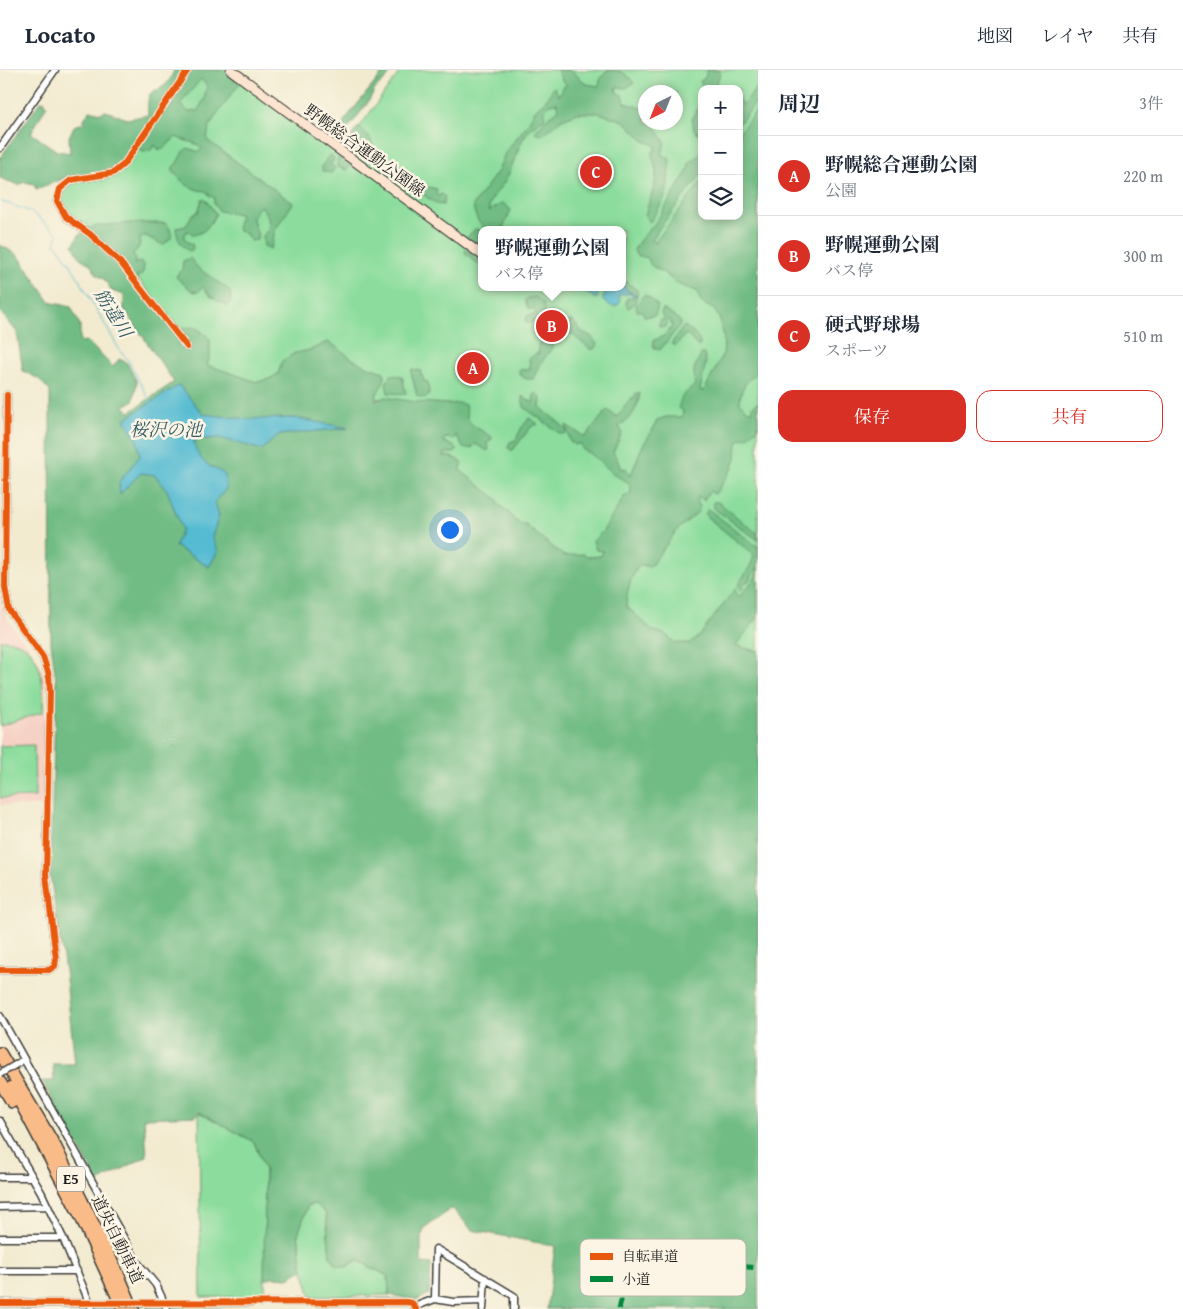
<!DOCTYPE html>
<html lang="ja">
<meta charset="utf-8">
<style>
:root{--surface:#fff;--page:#f6f6f7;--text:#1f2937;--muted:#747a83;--line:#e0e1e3;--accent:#d93025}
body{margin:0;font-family:"Gentium Book Plus","Noto Serif JP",serif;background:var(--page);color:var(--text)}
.controls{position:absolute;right:15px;top:15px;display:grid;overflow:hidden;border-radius:10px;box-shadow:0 2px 8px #0003}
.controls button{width:45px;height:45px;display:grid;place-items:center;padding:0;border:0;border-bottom:1px solid var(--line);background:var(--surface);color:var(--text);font:25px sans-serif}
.compass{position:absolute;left:638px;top:15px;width:45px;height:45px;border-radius:50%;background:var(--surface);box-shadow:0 2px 8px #0003;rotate:223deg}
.you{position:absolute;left:449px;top:459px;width:18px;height:18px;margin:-12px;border:4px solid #fff;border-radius:50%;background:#1a73e8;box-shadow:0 0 0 8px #1a73e833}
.badge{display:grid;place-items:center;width:32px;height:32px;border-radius:50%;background:var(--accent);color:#fff;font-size:16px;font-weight:700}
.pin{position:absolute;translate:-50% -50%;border:2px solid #fff;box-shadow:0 1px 5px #0006}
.popup{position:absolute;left:478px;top:156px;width:148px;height:65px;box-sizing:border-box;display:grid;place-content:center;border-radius:10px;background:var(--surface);filter:drop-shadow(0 1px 4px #0005);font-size:16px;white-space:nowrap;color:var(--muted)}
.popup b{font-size:19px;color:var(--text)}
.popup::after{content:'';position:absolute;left:50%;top:100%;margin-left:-10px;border:10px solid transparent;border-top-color:var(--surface)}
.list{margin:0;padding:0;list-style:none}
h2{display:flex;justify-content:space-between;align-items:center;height:65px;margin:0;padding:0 20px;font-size:21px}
h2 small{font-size:16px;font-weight:400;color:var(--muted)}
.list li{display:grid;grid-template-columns:32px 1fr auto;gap:15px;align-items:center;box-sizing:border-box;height:80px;padding:0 20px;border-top:1px solid var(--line)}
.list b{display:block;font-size:19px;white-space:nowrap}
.list p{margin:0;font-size:16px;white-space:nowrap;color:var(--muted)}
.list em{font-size:16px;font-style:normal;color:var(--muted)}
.actions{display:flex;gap:10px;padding:15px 20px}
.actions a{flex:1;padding:11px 0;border:1px solid var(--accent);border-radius:15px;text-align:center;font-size:18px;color:var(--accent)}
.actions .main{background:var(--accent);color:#fff}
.icon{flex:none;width:28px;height:28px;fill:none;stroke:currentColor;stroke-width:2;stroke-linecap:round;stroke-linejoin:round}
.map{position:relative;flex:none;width:758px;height:1239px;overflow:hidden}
header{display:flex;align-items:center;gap:30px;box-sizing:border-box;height:70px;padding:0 25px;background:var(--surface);border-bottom:1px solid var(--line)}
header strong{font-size:24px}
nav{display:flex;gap:28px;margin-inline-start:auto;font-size:18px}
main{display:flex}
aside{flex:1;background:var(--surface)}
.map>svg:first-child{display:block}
.built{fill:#f6d1c5}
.green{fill:#8cdd9d;stroke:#547c5c;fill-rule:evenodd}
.forest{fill:#71bc84;stroke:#466c50;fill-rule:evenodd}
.water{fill:#54bbd2;stroke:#386c77}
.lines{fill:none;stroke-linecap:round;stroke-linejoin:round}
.stream{stroke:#54bbd2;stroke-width:1}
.street-casing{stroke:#3c3b37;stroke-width:9}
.secondary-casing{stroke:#3c3b37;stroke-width:11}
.highway-casing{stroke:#3c3b37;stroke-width:14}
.street{stroke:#fff;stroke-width:6}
.secondary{stroke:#fde4d0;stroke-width:9}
.highway{stroke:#f9bc89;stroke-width:11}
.street-bridge-casing{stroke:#3c3b37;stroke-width:9;stroke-linecap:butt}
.street-bridge{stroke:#fff;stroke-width:6}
.quiet{stroke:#00873e;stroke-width:5;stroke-dasharray:10 5;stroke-linecap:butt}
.cycleway-casing{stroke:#fcf5e5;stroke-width:9}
.cycleway{stroke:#e8590c;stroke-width:6}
.labels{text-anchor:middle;stroke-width:5;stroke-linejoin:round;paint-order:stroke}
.shield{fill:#fcf5e5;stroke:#5f5d58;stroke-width:1}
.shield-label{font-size:15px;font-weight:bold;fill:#1c1c1c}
.street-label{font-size:16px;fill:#1c1c1c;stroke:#fcf5e5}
.water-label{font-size:18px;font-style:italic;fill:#325c65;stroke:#fcf5e5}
.key{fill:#fcf5e5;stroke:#b9b4a9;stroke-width:1}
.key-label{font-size:14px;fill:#1c1c1c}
</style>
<header>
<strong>Locato</strong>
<nav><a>地図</a><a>レイヤ</a><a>共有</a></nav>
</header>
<main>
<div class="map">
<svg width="758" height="1239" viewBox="0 0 758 1239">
<rect width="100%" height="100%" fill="#fcf5e5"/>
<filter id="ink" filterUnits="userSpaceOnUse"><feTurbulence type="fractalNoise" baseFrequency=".02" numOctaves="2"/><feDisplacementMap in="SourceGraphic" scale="10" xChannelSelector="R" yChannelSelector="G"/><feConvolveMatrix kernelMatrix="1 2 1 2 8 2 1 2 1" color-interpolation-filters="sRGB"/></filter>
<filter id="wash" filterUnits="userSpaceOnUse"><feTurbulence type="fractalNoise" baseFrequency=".0096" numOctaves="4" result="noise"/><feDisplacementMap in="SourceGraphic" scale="20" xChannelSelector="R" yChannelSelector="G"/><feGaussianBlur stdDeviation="1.12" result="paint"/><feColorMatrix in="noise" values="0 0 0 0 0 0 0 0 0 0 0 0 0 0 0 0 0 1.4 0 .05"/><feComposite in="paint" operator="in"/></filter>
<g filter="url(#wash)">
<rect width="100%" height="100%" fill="#f2ebd0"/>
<!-- built -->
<path class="built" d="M0 522 1 534 9 552 26 573 39 592 46 611 43 736 0 735Z"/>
<!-- green -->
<path class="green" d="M191 0H226L339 85 401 0H758V586L689 595 374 366 406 331 300 322 194 302 200 283 125 193 92 162 70 145 61 129C73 102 86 114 108 107 113 105 117 102 122 99ZM702 19H739V146H702ZM646 22H676V52H646ZM482 160H622V217H482Z
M0 570C42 569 44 610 43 642L0 656Z
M34 675 35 727 0 728V676Z
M199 1042 254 1072 265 1100V1227H201Z
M316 1134 326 1144 330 1186 337 1195 347 1197 357 1190 388 1206 389 1225 311 1227 303 1200 298 1164 308 1135Z"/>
<!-- forest -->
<path class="forest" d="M174 0H226L240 13 216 45 209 58 207 70 293 133 275 160 271 179 264 176 263 166 269 158 268 147 262 136 257 139 253 149 258 166 256 170 251 171 246 164 237 159 240 144 219 141 214 134V127L210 126 206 121C192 121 181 112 173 101V97C180 92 180 82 188 78L199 82 202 78C195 71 185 72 176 67L162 80 158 79 155 75 150 81 144 82 133 77 121 93 109 101 65 108 36 119 34 114 24 112 19 115 0 108V88L40 32 44 31 47 35 31 63 57 81 70 83 69 67 74 56 84 53V49L90 40 101 43 106 41 127 49 148 45C146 12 155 28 169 11 171 8 173 3 174 0ZM201 9 207 16 204 30 197 41 189 42 180 34Z
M385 0H391L387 8 375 19 367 34 346 61 344 58V51Z
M557 0H571L586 14 599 16 600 10 607 0C621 0 626 3 634 13L626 18 617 17 616 22 623 26 625 33 642 38 645 42 646 52 653 53 665 72 662 85 668 87 670 90C669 99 668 106 668 114 668 125 656 143 650 152 647 150 644 146 646 142 650 128 657 114 656 99 655 93 652 88 652 83L656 78 655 75 644 71 624 51 598 43H578L562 49 542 65 535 62 549 46 558 41 557 33 549 34 545 40 544 49C540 52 534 55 531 58 517 73 515 94 505 111 499 120 488 130 489 141L503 133 511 140C509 147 504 152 503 160 482 160 477 156 473 135L498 101 505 83 527 55 536 39 545 31 554 17 559 26 564 16 567 15 562 10Z
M707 0H719L720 3 716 16H722L724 19H704L700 11 705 8Z
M758 16V30L739 54V29L742 36Z
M702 37V62L698 64 694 60 692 48 698 39Z
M758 38V303C746 309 740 320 740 333L748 341H753L752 337 758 332V358L747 368 741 369 737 372 736 388 732 399 716 423 713 424 711 421 705 427 704 431 700 427 697 428 696 431 700 436 697 443 677 460 650 497 641 495C630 503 627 523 626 536L653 561C663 562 668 566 675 573H690L700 565 735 519 738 528 755 508 758 499V547L736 575 744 578 758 581V1239H547L555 1176 472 1160 452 1138 424 1159 421 1168V1193L431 1194 429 1224 417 1230 389 1225 388 1206 357 1190 347 1197 337 1195 330 1186 326 1144 316 1134 308 1135 298 1164 303 1200 288 1208 272 1207 264 1210 265 1100 254 1072 199 1042 196 1046 144 1048 147 1086 98 1112 42 1011H54L53 994H75L65 900 50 804 56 610 51 573 50 321 39 309 23 301 17 262 0 242V175L18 185 50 232 71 237 80 255V272L87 271 113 297 119 289 127 293 137 312 133 331 123 336 130 342 174 312 124 239V225L112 221 104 209 97 205 90 194 80 188 73 175 79 165 94 156 130 153H166L170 159 172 167 163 175 146 166 141 167 139 177 133 184 136 190 134 194 141 192 144 196 143 202 141 206 137 205 138 218 175 261C194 255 195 255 210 269V287L207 295 257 312 269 309 278 304 282 291 295 283 310 280 327 272C340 278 340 280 351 288 360 294 374 299 384 302 387 316 376 317 376 331L385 327 416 332 449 334 460 333 465 335 468 350 474 356 492 367V369L487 373 489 379 488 381 475 374 472 378H463L456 365 454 369 445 368 443 371 455 377 457 381 454 383H445L444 386C450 386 459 389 462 394L460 400 497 429 498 434 508 442 515 451 524 454 564 486 583 484 589 487 601 486 603 481 596 480 593 471 603 461 624 427 631 423 629 413 615 405 591 384 583 380 580 373 575 375 570 372 566 355 585 367 607 340 617 347 631 328H635V325L640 323C638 337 632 350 619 355L622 363 613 382 617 389 621 399 626 398 630 406C635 396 638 385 643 375 648 367 654 360 657 350L666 347H682L683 341 679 338C680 324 686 324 695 315 695 310 693 305 694 301 694 294 700 291 701 284H704L706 292 700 320 704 321 723 284C725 272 723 251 715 241 712 237 706 236 701 232L697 221 679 215 664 203 655 198 650 194 648 188 636 185 634 180C640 167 650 161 658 149 668 133 678 116 688 100L689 93C697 86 699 89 702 79V103L658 160 652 171 657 173 656 171 702 111V146H739V63Z
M358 57C367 61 375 75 375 85L372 88 367 86 362 80 357 86 349 87 352 92 347 100 337 97 338 88 342 83 345 73 350 72 352 65Z
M330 84 334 88 333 92 330 94 335 98 331 103 322 101V96Z
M428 117 437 119 436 124 438 126 442 124 445 127 443 135 436 134 420 122V119L422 118 425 119Z
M202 129H205L216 144C210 154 206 163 193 165L189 161 186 162 184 166 186 171 192 174 193 177 191 182C181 177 177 168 176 158L186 156 192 145 198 142Z
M475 159 479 160 480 169 482 170V196L471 189 469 184 467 186 465 181 467 178 466 168Z
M190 188 198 198 229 220 231 226V232L227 236 210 226 203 217 198 222 192 221 176 207 179 202 182 200 183 191Z
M622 209 637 220C638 227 635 235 628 238L626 234 627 228H633V223C625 220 622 218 622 209Z
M644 225 649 227 658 236 655 245 645 247 642 241H637L636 234Z
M536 227 543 233 545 243 542 247 530 253 525 252 527 246 535 244 536 242 533 239H528L525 230 527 228Z
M663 239 679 250 681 253 677 259 660 280 654 278 653 274 654 270 664 266 672 257 670 249 668 250 666 257H659V254L661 250 665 249 661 244Z
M572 250 582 262 591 266 597 274 595 278 591 280 568 261 564 260 556 268 553 276 538 298 533 309H526L519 304V300L530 299 529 289 537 283 539 284 538 276 540 271H546L554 261 558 258 559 255 567 254Z
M684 256C691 260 701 268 700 276H697L687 264 685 265 676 276 671 274Z
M412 299 421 301 420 304 422 305 424 311 428 312 429 324C426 329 422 328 417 326L411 302Z
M391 305 402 306 406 324 388 323 386 313Z
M536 323 541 328 540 337 564 357 566 359V363L562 364 559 363 524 337 522 326 533 333 534 324Z
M529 348 538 354 531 357 513 380H511L508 378 510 372C519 370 517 365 521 359 523 355 527 352 529 348Z
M713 432H718L758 464V470L716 440 713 436Z
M708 439 758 477V498L751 505 749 511 744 513 742 519 740 521 737 518C742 506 752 497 754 485L707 447 705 445Z"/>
<!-- water -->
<path class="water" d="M622 214 628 222 637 225 632 226 630 224H622L619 226 620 233 614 237 604 232 603 227 607 221 597 222 598 226 596 229 589 224 587 217H622Z
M179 315 203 344 248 349 295 348 348 358 278 365 262 380 220 368 194 370C195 381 201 391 210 396 224 405 226 399 226 419L215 431 219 446 212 467 218 481 209 497 175 476 182 459 167 420 155 405 141 403 120 424 119 412 140 386 137 370 125 349Z"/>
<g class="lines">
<!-- stream -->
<path class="stream" d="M0 131 32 142 58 164 55 173 71 195 119 279 128 290 151 333"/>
</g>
</g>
<g filter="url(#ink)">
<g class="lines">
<!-- street casing -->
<g class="street-casing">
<path id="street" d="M0 78 55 0
M187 277 120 192 90 164 66 147 57 131 60 119 71 110 113 103 124 94 188 0
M0 900H49L55 896 56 889 46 805 50 622 49 605 43 587 9 540 5 517 7 325
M0 946 137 1192 156 1215 167 1239
M0 1051 41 1122 63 1168 92 1239
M0 1107H32
M0 1137 48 1136
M0 1168H63
M0 1201H77
M435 1229 436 1179 514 1226V1239
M0 1233H105
M147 1233 406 1232 412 1233 416 1239
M414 1237 435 1229 453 1232 483 1231
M483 1239 485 1208"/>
</g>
<!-- secondary casing -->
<g class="secondary-casing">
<path id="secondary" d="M231 0 482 185"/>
</g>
<!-- highway casing -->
<g class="highway-casing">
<path id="highway" d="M0 983 55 1076 118 1204 133 1239
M0 1012 12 1032
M12 1017 81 1147 123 1239"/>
</g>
<!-- street -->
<use href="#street" class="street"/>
<!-- secondary -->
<use href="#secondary" class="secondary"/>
<!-- highway -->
<use href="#highway" class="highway"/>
<!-- street-bridge casing -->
<g class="street-bridge-casing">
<path id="street-bridge" d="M0 1004 20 992
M105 1233H147"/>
</g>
<!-- street-bridge -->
<use href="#street-bridge" class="street-bridge"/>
<!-- quiet -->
<path class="quiet" d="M619 1239C625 1208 643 1195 673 1189L758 1198"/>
<!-- cycleway casing -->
<g class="cycleway-casing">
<path id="cycleway" d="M187 277 120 192 90 164 66 147 57 131 60 119 71 110 113 103 124 94 188 0
M0 900H49L55 896 56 889 46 805 50 622 49 605 43 587 9 540 5 517 7 325
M0 1233 406 1232 412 1233 416 1239"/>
</g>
<!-- cycleway -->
<use href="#cycleway" class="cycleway"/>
</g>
</g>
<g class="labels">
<!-- shield labels -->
<rect class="shield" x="57" y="1096.5" width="28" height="25" rx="4"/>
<g class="shield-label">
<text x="71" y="1114">E5</text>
</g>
<!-- street labels -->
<g class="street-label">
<text transform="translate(365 80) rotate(36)" y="6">野幌総合運動公園線</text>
<text transform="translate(118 1169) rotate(64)" y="6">道央自動車道</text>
</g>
<!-- water labels -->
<g class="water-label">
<text transform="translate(113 243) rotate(58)" y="6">筋違川</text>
<text x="166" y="366">桜沢の池</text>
</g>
</g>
<!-- legend -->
<rect x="580" y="1169" width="166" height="57" rx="8" class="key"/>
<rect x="590" y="1183" width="23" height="7" fill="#e8590c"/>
<rect x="590" y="1206" width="23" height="6" fill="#00873e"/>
<g class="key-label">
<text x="622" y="1191">自転車道</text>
<text x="622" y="1214">小道</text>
</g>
</svg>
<div class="controls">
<button>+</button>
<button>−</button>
<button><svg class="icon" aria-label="layers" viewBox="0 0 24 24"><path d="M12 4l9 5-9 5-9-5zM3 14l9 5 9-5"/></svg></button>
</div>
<svg class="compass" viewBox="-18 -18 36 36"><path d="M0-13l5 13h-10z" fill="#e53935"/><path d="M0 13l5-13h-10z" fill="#747a83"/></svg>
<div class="you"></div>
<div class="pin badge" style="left:473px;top:298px">A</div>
<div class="pin badge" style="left:552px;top:256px">B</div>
<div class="popup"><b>野幌運動公園</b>バス停</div>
<div class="pin badge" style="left:596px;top:102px">C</div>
</div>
<aside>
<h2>周辺<small>3件</small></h2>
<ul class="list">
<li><span class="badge">A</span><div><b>野幌総合運動公園</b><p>公園</p></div><em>220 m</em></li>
<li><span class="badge">B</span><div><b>野幌運動公園</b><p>バス停</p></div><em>300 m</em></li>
<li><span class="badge">C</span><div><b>硬式野球場</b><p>スポーツ</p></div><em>510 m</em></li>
</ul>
<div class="actions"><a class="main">保存</a><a>共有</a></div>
</aside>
</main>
